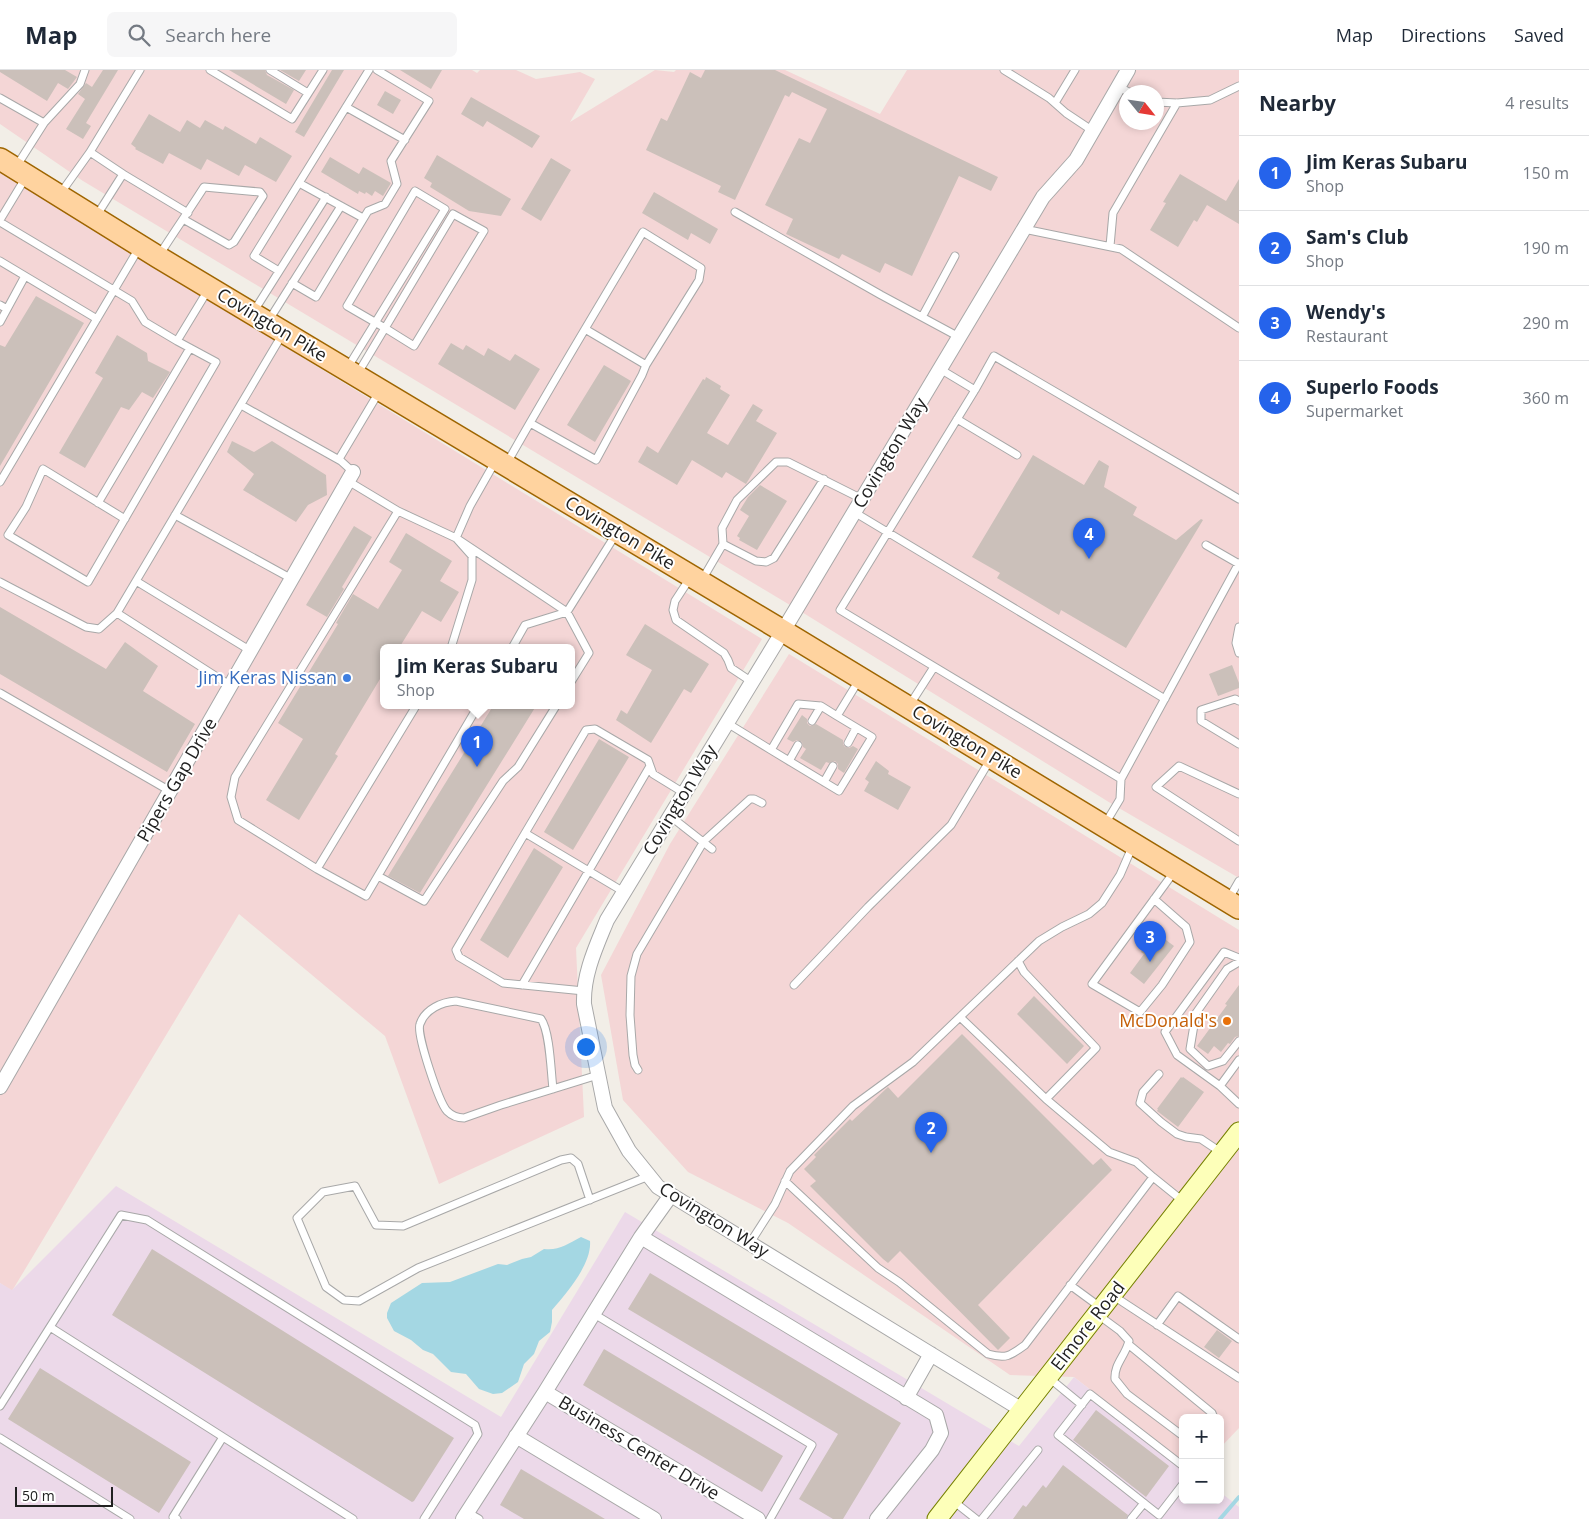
<!DOCTYPE html>
<meta charset="utf-8">
<style>
:root{--surface:#fff;--page:#f6f6f7;--text:#1f2937;--muted:#747a83;--line:#e0e1e3;--accent:#2563eb}
body{margin:0;font-family:"Open Sans",sans-serif;background:var(--page);color:var(--text)}
.controls{position:absolute;right:15px;bottom:15px;display:grid;overflow:hidden;border-radius:8px;box-shadow:0 2px 8px #0003}
.controls button{width:45px;height:45px;display:grid;place-items:center;padding:0;border:0;border-bottom:1px solid var(--line);background:var(--surface);color:var(--text);font:25px sans-serif}
.compass{position:absolute;left:1119px;top:15px;width:45px;height:45px;border-radius:50%;background:var(--surface);box-shadow:0 2px 8px #0003;rotate:120deg}
.scale{position:absolute;left:15px;bottom:12px;width:98px;box-sizing:border-box;padding-left:5px;border:2px solid #212121;border-top:0;font-size:14px;line-height:18px;white-space:nowrap;color:#212121;-webkit-text-stroke:4px #fff;paint-order:stroke}
.you{position:absolute;left:585px;top:976px;width:18px;height:18px;margin:-12px;border:4px solid #fff;border-radius:50%;background:#1a73e8;box-shadow:0 0 0 8px #1a73e833}
.badge{display:grid;place-items:center;width:32px;height:32px;border-radius:50%;background:var(--accent);color:#fff;font-size:16px;font-weight:700}
.pin{position:absolute;translate:-50% -41px;filter:drop-shadow(0 1px 2px #0008)}
.pin::after{content:'';position:absolute;top:26px;width:18px;height:15px;background:inherit;clip-path:polygon(0 0,100% 0,50% 100%)}
.popup{position:absolute;left:380px;top:574px;width:195px;height:65px;box-sizing:border-box;display:grid;place-content:center;border-radius:8px;background:var(--surface);filter:drop-shadow(0 1px 4px #0005);font-size:16px;white-space:nowrap;color:var(--muted)}
.popup b{font-size:19px;color:var(--text)}
.popup::after{content:'';position:absolute;left:50%;top:100%;margin-left:-10px;border:10px solid transparent;border-top-color:var(--surface)}
.list{margin:0;padding:0;list-style:none}
h2{display:flex;justify-content:space-between;align-items:center;height:65px;margin:0;padding:0 20px;font-size:21px}
h2 small{font-size:16px;font-weight:400;color:var(--muted)}
.list li{display:grid;grid-template-columns:32px 1fr auto;gap:15px;align-items:center;box-sizing:border-box;height:75px;padding:0 20px;border-top:1px solid var(--line)}
.list b{display:block;font-size:19px;white-space:nowrap}
.list p{margin:0;font-size:16px;white-space:nowrap;color:var(--muted)}
.list em{font-size:16px;font-style:normal;color:var(--muted)}
.icon{flex:none;width:28px;height:28px;fill:none;stroke:currentColor;stroke-width:2;stroke-linecap:round;stroke-linejoin:round}
.map{position:relative;flex:none;width:1239px;height:1449px;overflow:hidden}
header{display:flex;align-items:center;gap:30px;box-sizing:border-box;height:70px;padding:0 25px;background:var(--surface);border-bottom:1px solid var(--line)}
header strong{font-size:24px}
nav{display:flex;gap:28px;margin-inline-start:auto;font-size:18px}
.search{width:350px;height:45px;background:var(--page);display:flex;align-items:center;gap:12px;box-sizing:border-box;padding:0 18px;border-radius:8px;color:var(--muted);font-size:19px}
main{display:flex}
aside{flex:1;background:var(--surface)}
.map>svg:first-child{display:block}
.commercial{fill:#f4d6d6;fill-rule:evenodd}
.industrial{fill:#ecd9e9}
.water{fill:#a4d7e3}
.lines{fill:none;stroke-linecap:round;stroke-linejoin:round}
.stream{stroke:#a4d7e3;stroke-width:4}
.building{fill:#cbc0ba}
.lane-casing{stroke:#a8a8a8;stroke-width:9}
.street-casing{stroke:#a8a8a8;stroke-width:16}
.secondary-casing{stroke:#768000;stroke-width:21}
.primary-casing{stroke:#9e6500;stroke-width:24}
.lane{stroke:#fff;stroke-width:7}
.street{stroke:#fff;stroke-width:14}
.secondary{stroke:#fdffb9;stroke-width:19}
.primary{stroke:#ffd39f;stroke-width:21}
.shop-dot{fill:#3f7fe0;stroke:#fff;stroke-width:2}
.food-dot{fill:#e8710a;stroke:#fff;stroke-width:2}
.labels{text-anchor:middle;stroke-width:4;stroke-linejoin:round;paint-order:stroke}
.street-label{font-size:18px;fill:#212121;stroke:#fff}
.shop-label{font-size:18px;fill:#366cbe;stroke:#fff;text-anchor:end}
.food-label{font-size:18px;fill:#c56008;stroke:#fff;text-anchor:end}
</style>
<header>
<strong>Map</strong>
<div class="search"><svg class="icon" aria-label="search" viewBox="0 0 24 24"><circle cx="10" cy="10" r="6"/><path d="M15 15l6 6"/></svg>Search here</div>
<nav><a>Map</a><a>Directions</a><a>Saved</a></nav>
</header>
<main>
<div class="map">
<svg width="1239" height="1449" viewBox="0 0 1239 1449">
<rect width="100%" height="100%" fill="#f2eee7"/>
<!-- commercial -->
<path class="commercial" d="M0 0H472L477 3 480 0H516L536 9 580 2 595 9 570 52 655 0 674 2 676 0H785L880 44 907 0H1239V808L1112 734 805 544 83 111 0 54ZM1126 22H1156V52H1126Z
M0 95 269 267 762 569 576 878 584 1047 439 1114 385 966 239 844 12 1221 0 1213ZM383 578H571V636H383Z
M789 584 1239 860V1358L1220 1378V1348H1183V1392L1074 1307 1010 1305 788 1153 688 1102 623 1030 601 905 670 774Z"/>
<!-- industrial -->
<path class="industrial" d="M116 1116 501 1347 625 1142 1019 1376 1074 1307 1183 1392V1430H1220V1422L1239 1437V1449H0V1213L12 1220Z"/>
<!-- water -->
<path class="water" d="M581 1167 590 1171C592 1194 566 1224 552 1240V1252L550 1262 539 1271 534 1284 524 1294 518 1312 502 1323 493 1324 479 1319 466 1304 451 1302 433 1284 423 1280 411 1270 394 1261 387 1248V1243L391 1233 422 1213 450 1212 498 1194 507 1195 522 1189 531 1187 544 1179C558 1181 568 1174 581 1167Z"/>
<g class="lines">
<!-- stream -->
<path class="stream" d="M1220 1449 1239 1427"/>
</g>
<!-- building -->
<path class="building" d="M0 0H65L77 7 68 19 58 13 47 31 0 2Z
M103 0H118L86 53 91 56 83 69 66 59 85 29 78 24 86 13 92 17Z
M229 0H265L267 5 294 20 286 34Z
M280 0H306L299 11Z
M332 0H344L304 67 295 62Z
M400 0H442L431 19Z
M705 0H775L998 107 991 121 959 106 912 206 885 193 880 203 842 184 839 189 786 164 793 149 765 135 799 68 810 73 827 39 792 22 789 27 785 25 735 130 718 122 721 116 646 80 661 48 667 51 690 2 701 8Z
M385 21 401 30 393 44 377 35Z
M471 27 540 66 532 78 487 51 483 57 461 44Z
M149 44 180 62 187 50 200 58 205 50 223 60 225 56 256 74 260 67 292 86 276 112 245 95 239 106 207 89 201 100 169 83 163 94 135 79 136 78 131 74Z
M437 85 511 129 501 146 469 141 430 117 432 113 424 108Z
M330 87 359 104 363 97 391 113 383 126 375 121 372 126 366 122 365 124 359 121 358 124 321 102Z
M551 88 571 100 541 151 521 139Z
M1180 104 1226 131 1239 109V154L1207 135 1197 152 1194 150 1178 177 1150 160 1166 133 1163 132Z
M654 122 718 159 710 174 691 163 688 170 642 143Z
M36 226 84 253 0 396V275L5 277Z
M117 265 147 283 148 291 170 302 153 328 142 322 129 340 121 337 85 398 59 383 103 308 95 303Z
M451 273 463 280 466 275 484 286 488 278 510 291 515 284 540 299 515 340 438 294Z
M604 295 631 311 595 372 567 355Z
M706 307 721 316 720 319 730 325 707 363 728 375 753 334 763 340 756 351 777 363 746 414 726 402 722 408 692 390 677 415 638 392 647 376 658 383 703 309 705 310Z
M232 371 254 382 272 371 326 405 327 425 308 435 296 452 243 420 254 404 227 382Z
M1033 385 1084 415 1099 390 1109 396 1104 417 1137 437 1133 445 1176 470 1201 449 1203 450 1126 578 1061 540 1059 545 997 508 1000 503 972 487Z
M760 415 787 431 757 480 739 470 740 468 737 466 749 446 740 440 748 427Z
M354 456 372 467 342 517 344 519 327 547 306 535Z
M406 463 452 491 440 511 459 522 441 552 422 541 399 578H383V604L335 684 338 686 299 750 266 730 303 669 278 653 338 554 336 553 353 524 378 539 402 500 389 492Z
M0 537 106 599 125 572 158 596 143 621 195 654 167 702 0 604Z
M645 554 709 594 691 623 684 619 651 673 616 650 621 640 627 644 652 600 626 585Z
M1232 595 1239 613V618L1218 626 1209 604Z
M493 636H536L420 823 388 806Z
M802 645 807 649V653L810 656 816 654 843 670V674L845 677 849 678 853 676 858 679 844 703 838 699V694L835 691 829 693 826 692 821 700 800 688 806 679 803 677 802 672 797 670 793 672 787 669Z
M599 669 629 687 573 780 544 762Z
M876 691 889 701 888 704 911 717 898 740 864 721 869 712 865 709Z
M534 778 563 797 508 888 480 870Z
M1158 864 1174 876 1144 914 1130 903 1144 884 1141 882 1149 871 1151 872Z
M1239 915V966L1235 967 1230 974 1228 973 1221 982 1214 976 1208 984 1197 976 1227 935 1225 934Z
M1034 926 1084 976 1067 994 1017 944Z
M962 964 1093 1095 1101 1088 1112 1100 978 1235 1010 1268 998 1280 900 1181 888 1193 883 1189 810 1116 816 1111 804 1099 816 1087 814 1085 850 1049 852 1051 888 1017 898 1028Z
M1181 1007 1182 1008 1183 1007 1204 1022 1178 1057 1157 1041 1158 1039H1157Z
M152 1179 454 1368 414 1431 412 1432 112 1245Z
M650 1203 901 1353 843 1449H833L799 1429 838 1364 628 1239Z
M1217 1260 1232 1271 1219 1288 1204 1277Z
M604 1279 783 1386 762 1422 583 1315Z
M40 1298 191 1392 159 1443 8 1349Z
M1096 1340 1169 1396 1146 1427 1073 1370Z
M1063 1395 1128 1445 1126 1449H1013L1023 1435 1026 1437 1043 1415 1046 1418Z
M521 1399 605 1449H524L500 1435Z"/>
<g class="lines">
<!-- lane casing -->
<g class="lane-casing">
<path id="lane" d="M210 0 292 49 323 0
M270 0 308 23
M1004 0 1049 28 1066 43 1093 61
M1118 17 1129 22
M0 28 44 53
M1156 32 1177 33 1210 30 1239 16
M1055 33 1075 0
M346 37 405 70
M90 82 123 104 97 145
M16 97 44 53 80 14 85 0
M123 104 188 143
M60 124 90 82 140 0
M735 142 881 225 959 267
M453 144 484 161 414 276 385 258Z
M363 148 299 113 369 0
M0 150 26 107
M0 152 132 231 145 252 177 271
M1024 159 1121 179 1239 258
M1110 176 1113 143 1177 33
M160 184C174 162 190 139 204 117L260 122 263 126 234 172 229 175 183 149
M0 191 97 249
M279 201 254 186 299 113
M292 213 316 227 368 141 385 134 397 114 391 91 429 31 377 0
M0 235 7 239
M254 241 326 127
M922 247 955 186
M269 250 341 136
M0 252 25 206
M348 297 445 139 415 121 347 236 385 258 358 303
M940 299 975 320 840 540 1121 709 1239 493
M975 320 994 286 1239 429
M241 335 341 391 353 402
M957 349 1017 385
M530 353 596 390 642 305 646 295
M339 389 379 322
M507 393C551 315 597 239 643 162L701 198 699 210 646 295 585 259
M348 411 398 441
M0 412 139 178
M98 433 190 278
M854 442 1165 629
M175 445 292 509
M125 449 43 399 26 437 8 465 88 512 216 292 177 271 208 220
M723 474 756 491 766 492 774 488 824 409
M1206 475 1239 494
M690 508 675 531 673 540 676 550 724 583 728 590 731 598 752 612
M702 510 723 474 722 458 737 430 776 392H788L862 429
M136 511 251 581
M0 512 86 557 99 559 117 543 282 265
M117 543 231 616
M1239 557 1236 573 1239 583
M451 578 472 510V486L456 468 470 436 495 392
M512 578 525 555 567 542 616 464
M0 623 170 721
M1239 631 1235 629 1201 640V651L1239 674
M416 636 317 799 366 826 478 636
M909 636 934 597
M812 651 821 636
M727 653 771 680 798 634 821 636 837 646 859 610
M848 673 856 658
M771 680 839 721 872 667 837 646
M789 691 798 675
M824 712 833 696
M1239 724 1179 696 1156 717 1239 771
M670 746 712 779
M1105 754 1120 729 1121 709
M525 763 624 822
M317 799 238 750 231 727 235 707 398 441 456 468 567 542 589 583 571 612
M378 806 424 831 503 711 518 697 556 636
M1154 829 1186 857 1190 872 1162 915 1140 942 1092 914C1119 877 1147 839 1174 802
M1228 830 1239 811
M1239 892 1227 899 1196 943 1190 979 1208 996 1223 991 1239 971
M522 915 650 696
M794 915 868 837 951 755 990 690
M584 921 503 913 459 887 456 880 586 660 595 659 648 690 653 704 684 723
M960 947 1046 1029 1096 978 1024 902 1018 891
M1239 990 1220 1016 1239 1034
M638 1000 635 995 633 985 630 945 631 906 637 884 704 771 750 729H754L762 733
M1159 1004 1143 1022 1140 1033 1161 1052 1177 1064 1186 1067 1201 1069 1222 1083
M1220 1016 1177 985 1165 962 1224 882 1239 888
M553 1019C551 1003 550 961 541 949L456 931C442 932 425 939 420 954 416 964 439 1032 447 1041 452 1046 457 1048 464 1048L501 1035 598 1005
M1046 1029 1109 1082 1136 1092 1153 1107
M785 1111 878 1198 899 1212 988 1284C1006 1289 1010 1286 1025 1275L1153 1107 1184 1132
M590 1130 578 1094 571 1088 561 1090 403 1156 376 1155 355 1116 323 1122 297 1148 326 1217 344 1230 359 1231 418 1198 649 1106
M750 1173 775 1134 790 1101 853 1036 913 992 1039 871 1062 857 1089 844 1102 833 1120 805 1133 775
M1070 1215 1100 1237
M1112 1225 1239 1308
M594 1244 812 1375 770 1449
M1097 1244 1120 1261 1129 1271 1128 1274 1212 1343 1214 1348
M1157 1255 1178 1226 1239 1269
M1128 1274C1124 1287 1114 1295 1115 1309L1127 1324 1183 1366
M1048 1307 1082 1335
M0 1336 50 1257
M223 1367 353 1449
M0 1368 130 1449
M1183 1396 1090 1324 1058 1365 1159 1445 1183 1414
M952 1430 976 1449
M467 1442 479 1449
M177 1449 173 1447 223 1367 50 1257 121 1145 147 1150 475 1355 478 1364 424 1449
M982 1449 1038 1380
M1131 1449 1144 1433"/>
</g>
<!-- street casing -->
<g class="street-casing">
<path id="street" d="M0 1017 353 402
M641 1167 936 1345 941 1363 932 1380 877 1449
M545 1322 758 1449
M906 1328 931 1284
M1022 1340 658 1117 629 1081 605 1038 584 934C583 904 596 877 607 850L783 561 1043 127 1076 90 1128 0
M516 1366 654 1449
M463 1449 545 1322 641 1167 671 1125"/>
</g>
<!-- secondary casing -->
<g class="secondary-casing">
<path id="secondary" d="M937 1449 1239 1062"/>
</g>
<!-- primary casing -->
<g class="primary-casing">
<path id="primary" d="M0 89 158 187 783 561 1239 838"/>
</g>
<!-- lane -->
<use href="#lane" class="lane"/>
<!-- street -->
<use href="#street" class="street"/>
<!-- secondary -->
<use href="#secondary" class="secondary"/>
<!-- primary -->
<use href="#primary" class="primary"/>
</g>
<!-- markers -->
<circle class="shop-dot" cx="347" cy="608" r="5"/>
<circle class="food-dot" cx="1227" cy="951" r="5"/>
<g class="labels">
<!-- street labels -->
<g class="street-label">
<text transform="translate(272 255) rotate(31)" y="6">Covington Pike</text>
<text transform="translate(890 383) rotate(-59)" y="6">Covington Way</text>
<text transform="translate(620 463) rotate(31)" y="6">Covington Pike</text>
<text transform="translate(967 672) rotate(31)" y="6">Covington Pike</text>
<text transform="translate(177 710) rotate(-60)" y="6">Pipers Gap Drive</text>
<text transform="translate(680 730) rotate(-59)" y="6">Covington Way</text>
<text transform="translate(714 1150) rotate(32)" y="6">Covington Way</text>
<text transform="translate(1088 1256) rotate(-52)" y="6">Elmore Road</text>
<text transform="translate(639 1378) rotate(31)" y="6">Business Center Drive</text>
</g>
<!-- shop labels -->
<g class="shop-label">
<text x="337" y="614">Jim Keras Nissan</text>
</g>
<!-- food labels -->
<g class="food-label">
<text x="1217" y="957">McDonald's</text>
</g>
</g>
</svg>
<div class="controls">
<button>+</button>
<button>−</button>
</div>
<svg class="compass" viewBox="-18 -18 36 36"><path d="M0-13l5 13h-10z" fill="#e53935"/><path d="M0 13l5-13h-10z" fill="#747a83"/></svg>
<div class="scale">50 m</div>
<div class="you"></div>
<div class="pin badge" style="left:477px;top:697px">1</div>
<div class="popup"><b>Jim Keras Subaru</b>Shop</div>
<div class="pin badge" style="left:931px;top:1083px">2</div>
<div class="pin badge" style="left:1150px;top:892px">3</div>
<div class="pin badge" style="left:1089px;top:489px">4</div>
</div>
<aside>
<h2>Nearby<small>4 results</small></h2>
<ul class="list">
<li><span class="badge">1</span><div><b>Jim Keras Subaru</b><p>Shop</p></div><em>150 m</em></li>
<li><span class="badge">2</span><div><b>Sam's Club</b><p>Shop</p></div><em>190 m</em></li>
<li><span class="badge">3</span><div><b>Wendy's</b><p>Restaurant</p></div><em>290 m</em></li>
<li><span class="badge">4</span><div><b>Superlo Foods</b><p>Supermarket</p></div><em>360 m</em></li>
</ul>
</aside>
</main>
